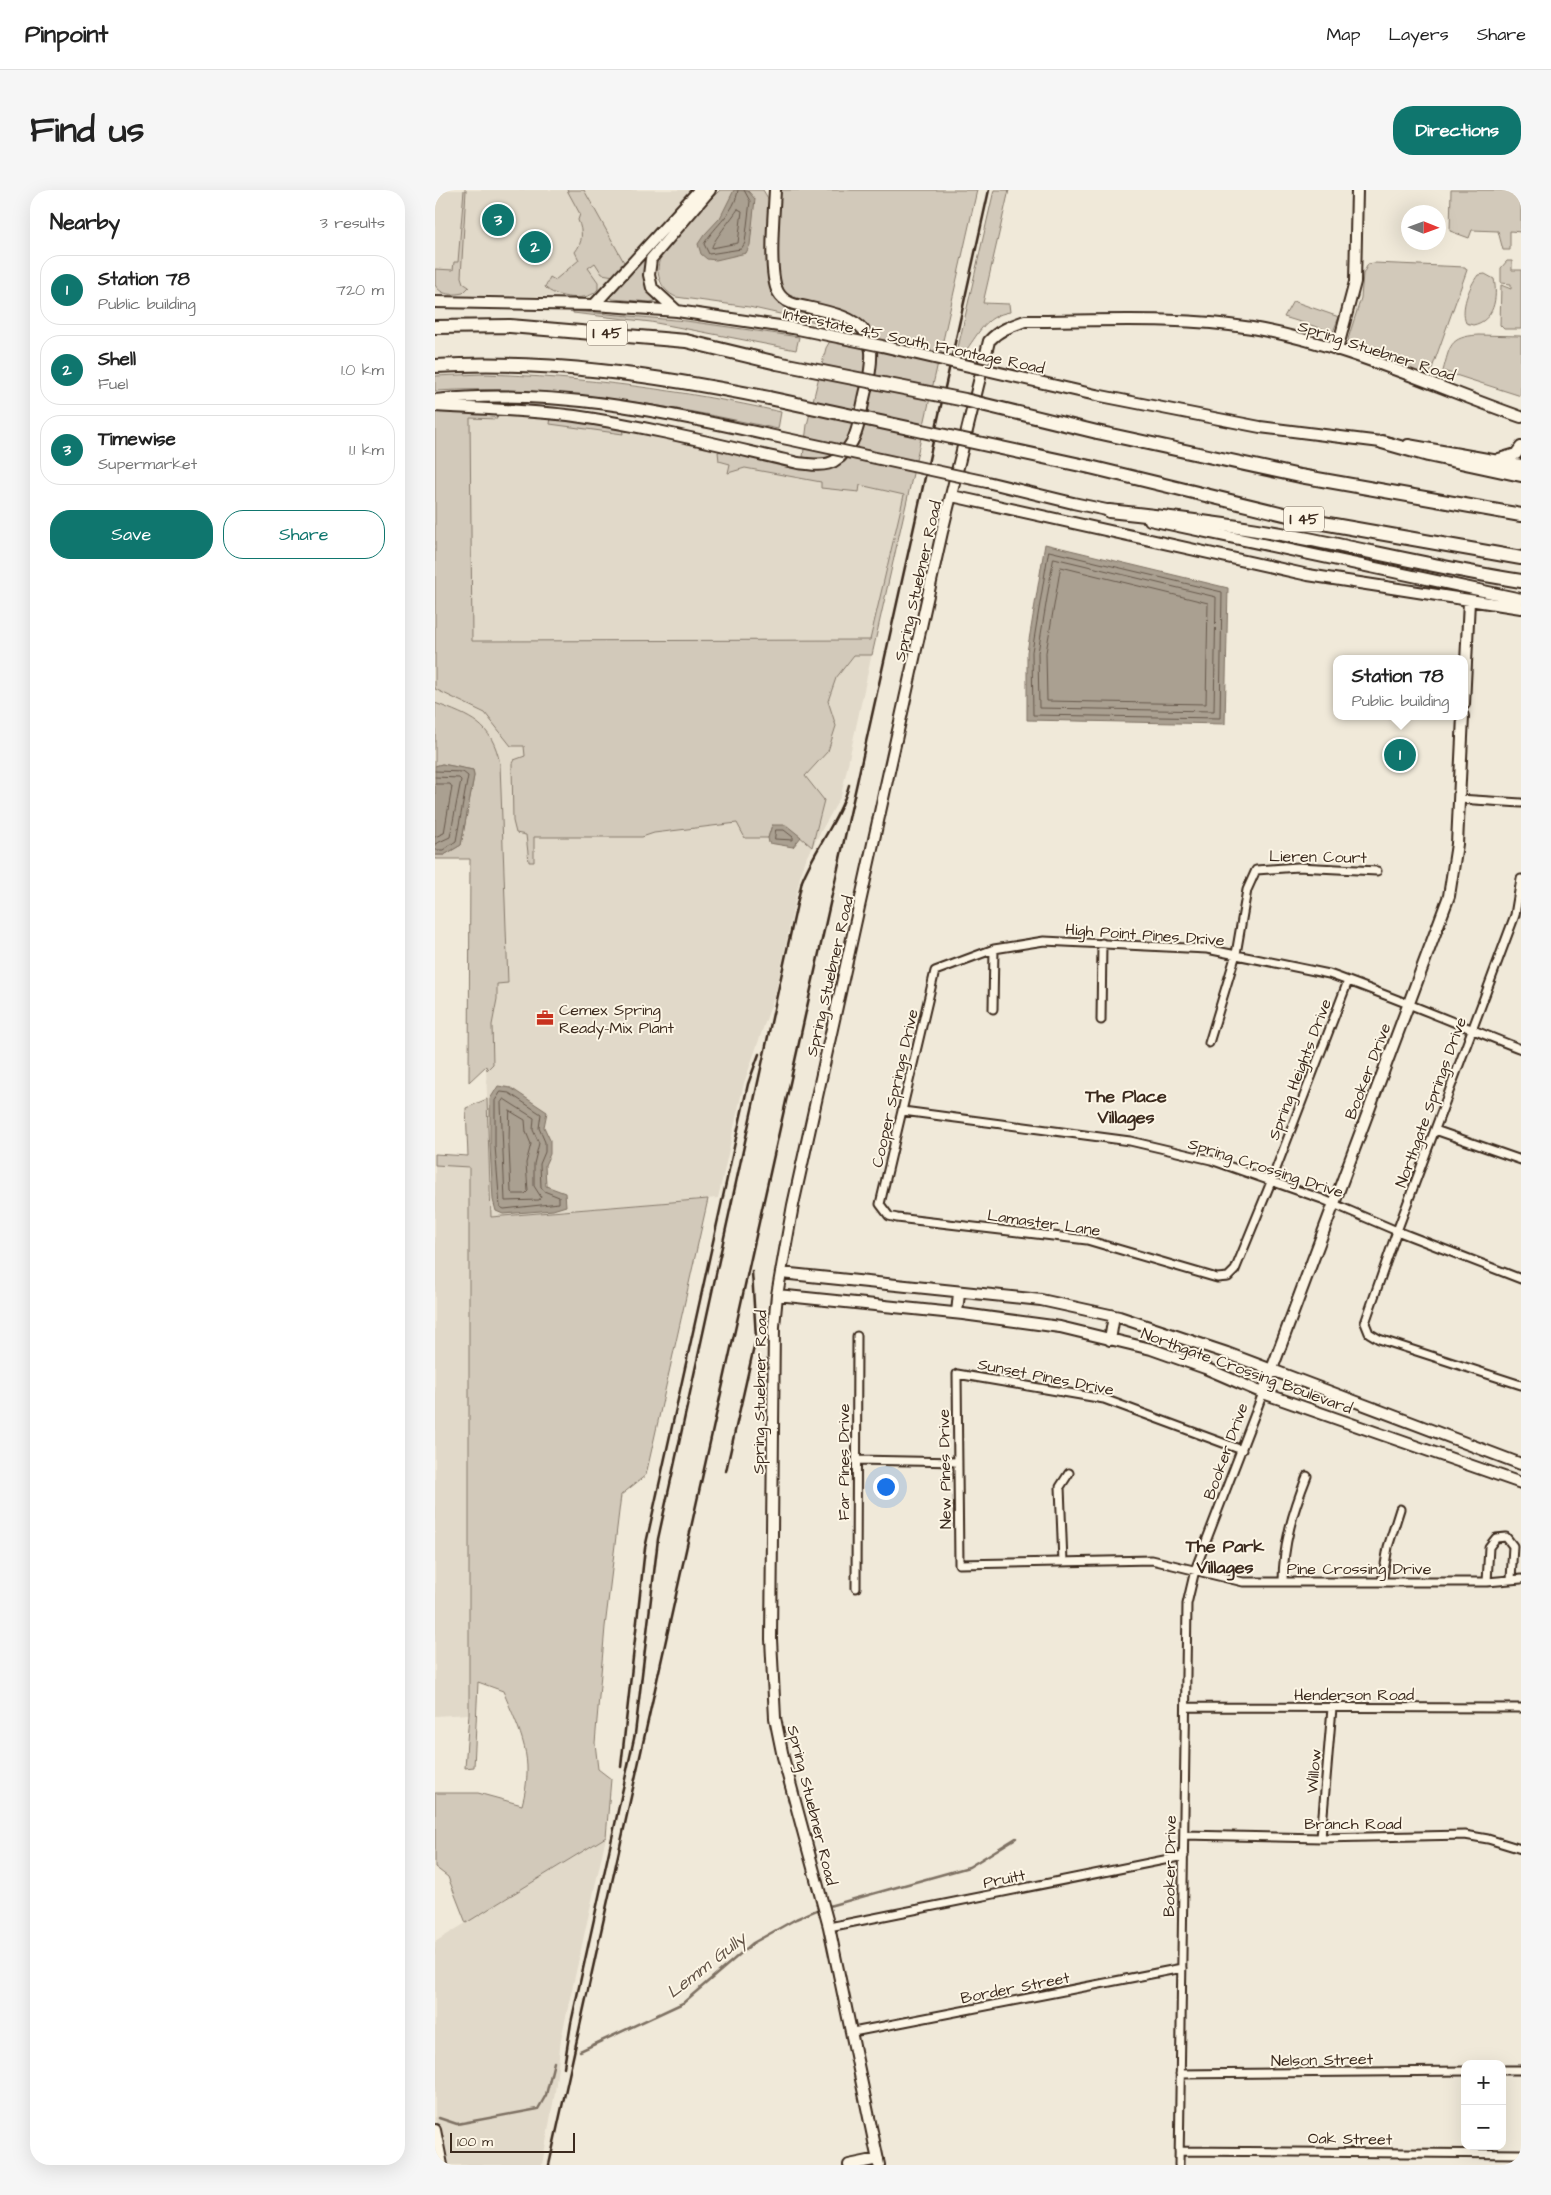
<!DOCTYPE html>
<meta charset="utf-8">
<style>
:root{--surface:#fff;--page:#f6f6f6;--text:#222;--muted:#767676;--line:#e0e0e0;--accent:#0f766e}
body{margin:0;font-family:"Architects Daughter",sans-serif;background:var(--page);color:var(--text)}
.controls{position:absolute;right:15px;bottom:15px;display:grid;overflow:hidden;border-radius:10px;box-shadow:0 5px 20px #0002}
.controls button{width:45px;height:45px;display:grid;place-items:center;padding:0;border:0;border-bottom:1px solid var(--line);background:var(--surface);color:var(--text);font:25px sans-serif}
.compass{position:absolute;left:966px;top:15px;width:45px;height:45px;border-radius:50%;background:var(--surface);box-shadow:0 5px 20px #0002;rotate:91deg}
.scale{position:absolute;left:15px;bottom:12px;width:125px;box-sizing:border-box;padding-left:5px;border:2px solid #3b2a1e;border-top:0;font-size:14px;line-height:18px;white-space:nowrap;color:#3b2a1e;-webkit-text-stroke:4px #fcf5e5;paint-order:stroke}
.you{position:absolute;left:450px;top:1296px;width:18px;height:18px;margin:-12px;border:4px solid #fff;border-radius:50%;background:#1a73e8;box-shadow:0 0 0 8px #1a73e833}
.badge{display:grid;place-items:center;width:32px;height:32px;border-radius:50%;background:var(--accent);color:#fff;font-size:16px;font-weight:700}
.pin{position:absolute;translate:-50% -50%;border:2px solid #fff;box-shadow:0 1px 5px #0006}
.popup{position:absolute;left:898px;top:465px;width:135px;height:65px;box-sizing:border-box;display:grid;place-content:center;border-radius:10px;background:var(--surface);filter:drop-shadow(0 1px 4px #0005);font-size:16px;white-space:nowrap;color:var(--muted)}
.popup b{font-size:19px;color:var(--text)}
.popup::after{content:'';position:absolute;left:50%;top:100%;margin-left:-10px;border:10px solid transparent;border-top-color:var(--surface)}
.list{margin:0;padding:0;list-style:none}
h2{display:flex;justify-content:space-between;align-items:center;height:65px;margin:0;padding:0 20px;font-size:21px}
h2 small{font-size:16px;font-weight:400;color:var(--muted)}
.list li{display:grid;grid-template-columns:32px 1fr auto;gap:15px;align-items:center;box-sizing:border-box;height:70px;margin:0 10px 10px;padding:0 10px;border:1px solid var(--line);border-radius:20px}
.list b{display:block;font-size:19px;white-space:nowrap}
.list p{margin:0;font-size:16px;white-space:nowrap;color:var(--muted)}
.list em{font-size:16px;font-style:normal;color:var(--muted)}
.actions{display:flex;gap:10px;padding:15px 20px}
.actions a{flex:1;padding:11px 0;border:1px solid var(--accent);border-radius:20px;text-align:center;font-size:18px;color:var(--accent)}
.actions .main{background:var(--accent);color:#fff}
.map{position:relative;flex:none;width:1086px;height:1975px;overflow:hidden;border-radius:20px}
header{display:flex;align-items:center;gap:30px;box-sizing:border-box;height:70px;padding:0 25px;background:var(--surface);border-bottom:1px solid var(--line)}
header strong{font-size:24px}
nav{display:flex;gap:28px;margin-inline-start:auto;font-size:18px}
.intro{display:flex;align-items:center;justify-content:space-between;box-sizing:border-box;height:120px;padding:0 30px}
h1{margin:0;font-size:35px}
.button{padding:12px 22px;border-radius:20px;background:var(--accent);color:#fff;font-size:18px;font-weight:700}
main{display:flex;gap:30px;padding:0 30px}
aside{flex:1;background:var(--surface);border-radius:20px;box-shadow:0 5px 20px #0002}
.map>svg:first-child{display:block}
.built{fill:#e1d9c9}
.green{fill:#d2c9ba;stroke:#867a6c}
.water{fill:#aaa091;stroke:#7e7163}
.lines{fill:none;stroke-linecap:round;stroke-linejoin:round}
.shore{stroke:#67594c;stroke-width:1}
.stream{stroke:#7e7163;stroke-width:2.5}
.street-casing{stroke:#3b2a1e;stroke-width:11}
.secondary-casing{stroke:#3b2a1e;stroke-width:14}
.highway-casing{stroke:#3b2a1e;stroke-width:16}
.street{stroke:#fcf5e5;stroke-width:7}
.secondary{stroke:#fcf5e5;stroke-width:10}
.highway{stroke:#fcf5e5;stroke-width:12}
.rail{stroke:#3b2a1e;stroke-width:2.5}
.secondary-bridge-casing{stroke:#3b2a1e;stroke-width:14;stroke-linecap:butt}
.highway-bridge-casing{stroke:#3b2a1e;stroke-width:16;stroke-linecap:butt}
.secondary-bridge{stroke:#fcf5e5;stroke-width:10}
.highway-bridge{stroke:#fcf5e5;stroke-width:12}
.labels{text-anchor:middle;stroke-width:4;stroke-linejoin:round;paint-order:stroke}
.shield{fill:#fcf5e5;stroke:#75675a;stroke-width:1}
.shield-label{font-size:15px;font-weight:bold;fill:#3b2a1e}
.street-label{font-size:16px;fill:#3b2a1e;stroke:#fcf5e5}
.poi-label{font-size:16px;fill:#3b2a1e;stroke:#fcf5e5;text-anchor:start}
.neighbourhood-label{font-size:18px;font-weight:bold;fill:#3b2a1e;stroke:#fcf5e5}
.water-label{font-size:18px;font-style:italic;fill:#625346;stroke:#fcf5e5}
</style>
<header>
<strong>Pinpoint</strong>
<nav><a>Map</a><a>Layers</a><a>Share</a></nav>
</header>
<div class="intro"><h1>Find us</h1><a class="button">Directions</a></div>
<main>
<aside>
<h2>Nearby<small>3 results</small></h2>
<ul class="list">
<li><span class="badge">1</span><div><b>Station 78</b><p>Public building</p></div><em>720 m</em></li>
<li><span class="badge">2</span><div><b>Shell</b><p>Fuel</p></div><em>1.0 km</em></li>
<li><span class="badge">3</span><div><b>Timewise</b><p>Supermarket</p></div><em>1.1 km</em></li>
</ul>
<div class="actions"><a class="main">Save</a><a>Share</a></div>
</aside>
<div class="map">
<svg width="1086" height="1975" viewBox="0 0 1086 1975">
<rect width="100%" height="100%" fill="#f0e9d9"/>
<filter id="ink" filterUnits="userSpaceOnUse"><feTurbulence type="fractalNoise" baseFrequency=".02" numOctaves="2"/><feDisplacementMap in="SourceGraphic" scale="10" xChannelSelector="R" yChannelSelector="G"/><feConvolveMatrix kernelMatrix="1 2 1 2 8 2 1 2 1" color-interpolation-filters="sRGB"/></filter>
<g filter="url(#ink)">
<!-- built -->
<path class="built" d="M0 0H257L182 84 161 103 148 107 0 104Z
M0 220H35L158 231 472 302 406 606 372 666 365 687 341 801 309 893 283 1008 56 1027 51 876V560L0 529Z
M0 975 34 976V1524L0 1526Z
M171 1647 126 1849 120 1902 107 1975H11L0 1929V1752Z"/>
<!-- green -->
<path class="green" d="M29 0H31L26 87 28 93 34 97 28 103C17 105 7 106 0 95V79L18 80 19 72H23Z
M132 0H149L190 74 179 86 167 84 160 73 153 78 163 92V99C155 113 119 108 110 97L115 87 120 90 144 70 140 62C148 52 148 42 143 30L145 24Z
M285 0H328L334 10C333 34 326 89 340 109 359 135 400 113 423 149 429 158 431 163 431 174L415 248C407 267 386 271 368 267L372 235 391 158 403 137 314 117 241 107C225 100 218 81 227 64 236 48 270 15 285 0Z
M344 0H542L437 465H419L401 488 393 511 401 536 393 561 370 586 389 610 377 657 364 646 337 635 333 648H310L302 633 219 643 207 647H99V672H94L91 645 81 643 78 631 77 573 79 570 90 566 89 556H76L50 523 0 499V220L59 222 62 229 35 228 37 451 435 450 469 305 425 295 424 302 386 298V292L310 278 293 283 295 274 284 271 283 262 290 259 387 280 410 272 423 255 441 175V163L435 143 430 135 415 123 361 111C350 106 347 99 343 88Z
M559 0H574L548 113 574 114 575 122C551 126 545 141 532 159L522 162Z
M1016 0H1086V42L1075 41V60H1068L1063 41 1037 40 1034 48 1015 41Z
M210 65 212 66 220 111 215 112 177 109 175 104Z
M1072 71H1077V80H1086V139H1069L1065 135 1066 95 1076 99V94L1066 93V78Z
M939 73 1030 77 1032 80 995 184 989 186 917 159 913 149 926 108 928 84 933 74Z
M1050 84 1059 89C1063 108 1059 131 1038 135L1031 133C1025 119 1034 97 1043 85Z
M858 111 904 127 898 142 849 127Z
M138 121 251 131 364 147 361 160 216 132 138 123Z
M1043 145 1086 146V206L1008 181C1015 156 1014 147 1043 145Z
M48 184C149 187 247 200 346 222L343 239C231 215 116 194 0 201V186Z
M119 226 187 238 188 244 115 234 116 227Z
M0 513C36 527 57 533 65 574L73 793 62 794V809L57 835 58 874 52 880 51 876 34 892 35 669H0V665H9L26 655 39 586 38 580 7 574 0 576Z
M52 909 56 1027 273 1009 211 1285 186 1305 170 1437 160 1553 163 1579 176 1589 171 1647 31 1733 13 1687 0 1677V1603H43L87 1615C100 1567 86 1544 68 1501L43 1492 39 1577 30 1578 34 1524V977L0 975V964L33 966 31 918Z"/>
<!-- water -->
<path class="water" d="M299 0 313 1 320 9 315 55 311 63 281 70 272 69 266 64 263 54 269 45 285 28Z
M610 354 793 398 790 534 592 530V462Z
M7 574 38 580 39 586 26 655 9 665H0V576Z
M337 635H351L366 647 358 657 334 653 333 648Z
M63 896 76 898 112 922 109 937 115 950V964L110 975 111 996 130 1003 131 1016 118 1020 68 1024 61 1021 58 1010 55 956V909Z"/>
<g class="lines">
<!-- shore -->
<path class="shore" d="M303 0C300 23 280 35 269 54L274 64 306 59 310 53 315 11 309 0
M303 19 307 21 303 53 277 58C276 53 298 27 303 19Z
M614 361 787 402 785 528 598 525 597 462Z
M619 368 781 407 779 521 604 518 603 463Z
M626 377 773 413 771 514 612 511 611 463Z
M0 581 28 582 33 586 21 651 8 660H0
M0 587 24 588 26 590 15 647 0 654
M0 594H15L17 597 9 643 0 647
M341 640H349L358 647V650L340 649Z
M66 902 74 903 106 924 104 938 110 952V962L105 974 106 997 109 1001 124 1007V1013L69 1019 65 1017 60 956V911Z
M69 909 99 928 98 940 104 953 99 974V996L106 1007 104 1010 70 1011 66 913Z
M75 921 90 930 91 942 96 954 91 973 93 1001 90 1004H78L76 1002 74 956Z"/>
<!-- stream -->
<path class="stream" d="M394 1716 534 1677 581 1648
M145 1861 248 1813 318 1753 361 1729 384 1719
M4 1928 22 1934 103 1919 111 1905 119 1872"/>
<!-- street casing -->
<g class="street-casing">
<path id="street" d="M1024 609 1086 613
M1086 689 1080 725 962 1041 930 1133 934 1143 944 1149 1086 1195
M913 791 836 992 800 1080 793 1087 782 1088 652 1050 462 1028 454 1026 445 1014 500 781 559 759 609 751 772 759 894 784C959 807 1022 834 1086 859
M558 819 559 759
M666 830 667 753
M774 853 801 764 812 700 821 680 863 677 942 681
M468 921 695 951 776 970 887 1009 962 1041 1086 1089
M1000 940 1086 970
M807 1260 669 1209 522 1184 524 1374 717 1370 808 1392H1052L1086 1389
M422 1270 523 1272
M628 1372 625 1297 634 1283
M848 1392C848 1354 858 1321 872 1286
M947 1392 953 1357 965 1319
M1052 1392 1054 1357 1061 1348 1071 1347 1078 1356 1076 1389
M421 1398 422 1146
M752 1517 1086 1518
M749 1645 886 1648 1030 1645 1053 1649 1086 1659
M886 1648 897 1518
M394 1737 749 1666
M418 1842 747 1778
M1067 1880H1086
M745 1884 1030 1881
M744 1961 1086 1964
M744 1975 752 1414 760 1380 828 1203"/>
</g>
<!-- secondary casing -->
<g class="secondary-casing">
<path id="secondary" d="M0 112 159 115 242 121 358 138
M159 115 264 0
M242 121 217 98 214 85 216 69 275 0
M902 160 920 92 922 0
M661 205 825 237 954 253
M0 210C113 197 225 221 334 245
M0 216C47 219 93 220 140 226 215 237 289 256 363 273 388 276 400 278 415 255 424 243 427 215 431 200 446 139 429 129 372 117 361 115 349 113 343 102 333 84 339 22 340 0
M973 255 1086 275
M1064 269 1081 264 1086 257
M517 306 873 385 1086 418
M638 313 681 322
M715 330 1086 409
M1029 514 1034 411
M346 1083 606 1110 684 1127 792 1163 1086 1274
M342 1105 528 1124 625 1137 716 1159 770 1178 828 1203 1086 1293
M522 1123 524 1103
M675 1150 679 1126
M828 1203 1014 706 1022 654 1028 526
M0 1940 7 1975
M414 1975 443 1969
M444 1975 394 1737 348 1567 340 1528 336 1449 339 1136 342 1105 358 1015 507 342 554 151C564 140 576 136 590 131 665 131 743 126 817 138 910 154 997 196 1086 227"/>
</g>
<!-- highway casing -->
<g class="highway-casing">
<path id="highway" d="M0 137 75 136 251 151 342 173
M0 176C111 169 225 186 334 208
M662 242 865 286 1086 325
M947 252 993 265 1086 285
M655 277 882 332 1086 368
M674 321C741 328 807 336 873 349 944 363 1014 380 1086 391"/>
</g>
<!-- street -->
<use href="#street" class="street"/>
<!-- secondary -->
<use href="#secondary" class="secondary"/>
<!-- highway -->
<use href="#highway" class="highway"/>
<!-- rail -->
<path class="rail" d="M291 1281 321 1148 317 1082
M186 1577 210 1358 313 894 324 864
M129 1877 136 1833 200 1544 223 1349 367 691C380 658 405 629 414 595
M114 1975 554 0"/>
<!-- secondary-bridge casing -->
<g class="secondary-bridge-casing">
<path id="secondary-bridge" d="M358 138 447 156 661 205
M334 245 552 292 638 313"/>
</g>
<!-- highway-bridge casing -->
<g class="highway-bridge-casing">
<path id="highway-bridge" d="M342 173 530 210 662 242
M334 208 655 277"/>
</g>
<!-- secondary-bridge -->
<use href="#secondary-bridge" class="secondary-bridge"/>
<!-- highway-bridge -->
<use href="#highway-bridge" class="highway-bridge"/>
</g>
</g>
<!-- icons -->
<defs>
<g id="office-bare" transform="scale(1.35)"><path d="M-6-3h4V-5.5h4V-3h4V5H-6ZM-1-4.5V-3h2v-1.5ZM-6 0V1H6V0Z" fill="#c8321e" stroke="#fcf5e5" stroke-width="2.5" paint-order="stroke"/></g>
</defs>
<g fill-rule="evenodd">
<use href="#office-bare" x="110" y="828"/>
</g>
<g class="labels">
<!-- shield labels -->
<g class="shield">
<rect x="152" y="130.5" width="40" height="25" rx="4"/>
<rect x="849" y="316.5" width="40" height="25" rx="4"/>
</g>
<g class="shield-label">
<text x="172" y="148">I 45</text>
<text x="869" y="334">I 45</text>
</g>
<!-- street labels -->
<g class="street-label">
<text transform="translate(479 150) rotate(12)" y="6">Interstate 45 South Frontage Road</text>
<text transform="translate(942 160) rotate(18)" y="6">Spring Stuebner Road</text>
<text transform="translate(482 391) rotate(-77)" y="6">Spring Stuebner Road</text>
<text transform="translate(883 666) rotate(1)" y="6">Lieren Court</text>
<text transform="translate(710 744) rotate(4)" y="6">High Point Pines Drive</text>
<text transform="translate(394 786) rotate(-77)" y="6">Spring Stuebner Road</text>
<text transform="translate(864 879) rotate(-69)" y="6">Spring Heights Drive</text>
<text transform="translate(932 881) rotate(-69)" y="6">Booker Drive</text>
<text transform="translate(459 898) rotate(-77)" y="6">Cooper Springs Drive</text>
<text transform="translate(995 912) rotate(-70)" y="6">Northgate Springs Drive</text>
<text transform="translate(831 977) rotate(18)" y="6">Spring Crossing Drive</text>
<text transform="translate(609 1032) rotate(8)" y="6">Lamaster Lane</text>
<text transform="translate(812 1180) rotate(20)" y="6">Northgate Crossing Boulevard</text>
<text transform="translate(611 1186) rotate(11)" y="6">Sunset Pines Drive</text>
<text transform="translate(324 1202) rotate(-89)" y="6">Spring Stuebner Road</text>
<text transform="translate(790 1261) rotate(-70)" y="6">Booker Drive</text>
<text transform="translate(408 1272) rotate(-90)" y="6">Far Pines Drive</text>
<text transform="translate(509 1279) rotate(-91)" y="6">New Pines Drive</text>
<text x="924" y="1384">Pine Crossing Drive</text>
<text x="919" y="1510">Henderson Road</text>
<text transform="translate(878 1581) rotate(-85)" y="6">Willow</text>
<text transform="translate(378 1615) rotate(76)" y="6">Spring Stuebner Road</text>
<text x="918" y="1639">Branch Road</text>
<text transform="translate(734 1676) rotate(-89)" y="6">Booker Drive</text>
<text transform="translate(569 1688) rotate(-11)" y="6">Pruitt</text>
<text transform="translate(580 1797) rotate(-11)" y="6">Border Street</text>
<text transform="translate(887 1869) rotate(-1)" y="6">Nelson Street</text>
<text transform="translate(915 1948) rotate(1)" y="6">Oak Street</text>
</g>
<!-- poi labels -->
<g class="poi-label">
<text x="124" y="825">Cemex Spring<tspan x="124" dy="18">Ready-Mix Plant</tspan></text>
</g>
<!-- neighbourhood labels -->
<g class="neighbourhood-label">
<text x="691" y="912">The Place<tspan x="691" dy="21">Villages</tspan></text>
<text x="790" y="1362">The Park<tspan x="790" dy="21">Villages</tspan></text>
</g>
<!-- water labels -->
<g class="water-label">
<text transform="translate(271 1775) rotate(-38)" y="6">Lemm Gully</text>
</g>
</g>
</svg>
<div class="controls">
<button>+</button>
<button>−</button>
</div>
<svg class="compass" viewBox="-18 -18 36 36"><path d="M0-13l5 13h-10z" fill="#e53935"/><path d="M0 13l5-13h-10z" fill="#767676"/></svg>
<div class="scale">100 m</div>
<div class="you"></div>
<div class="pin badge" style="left:965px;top:565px">1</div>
<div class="popup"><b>Station 78</b>Public building</div>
<div class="pin badge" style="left:100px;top:57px">2</div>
<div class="pin badge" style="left:63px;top:30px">3</div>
</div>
</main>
